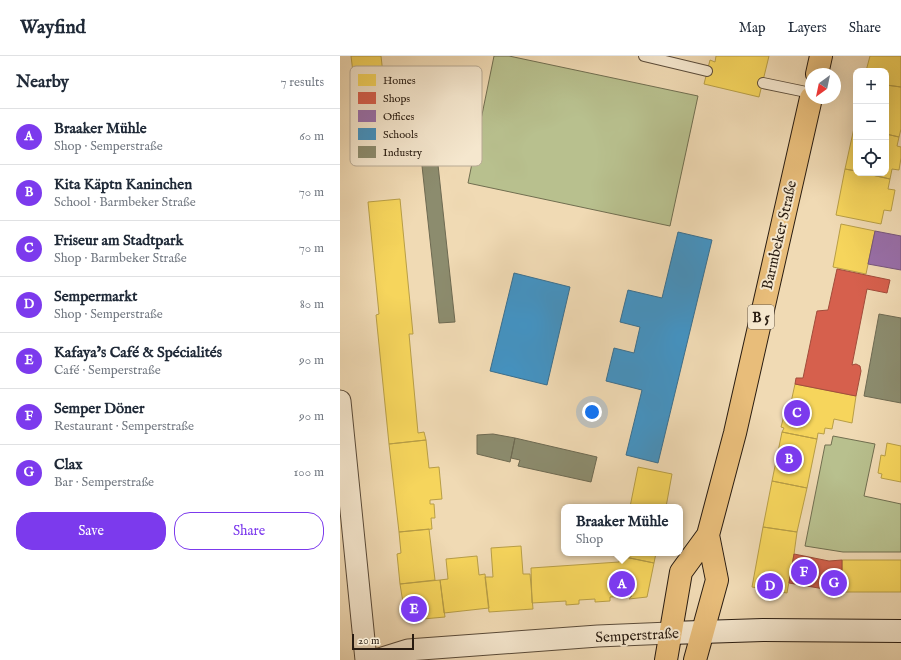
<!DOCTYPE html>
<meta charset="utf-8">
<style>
:root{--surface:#fff;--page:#f6f6f7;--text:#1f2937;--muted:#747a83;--line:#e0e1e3;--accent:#7c3aed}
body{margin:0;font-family:"IM FELL English",serif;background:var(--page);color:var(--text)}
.controls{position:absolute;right:12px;top:12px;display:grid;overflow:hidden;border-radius:8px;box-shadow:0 4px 16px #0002}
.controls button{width:36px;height:36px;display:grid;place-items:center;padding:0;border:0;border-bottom:1px solid var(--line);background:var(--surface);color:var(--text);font:20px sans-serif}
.compass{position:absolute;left:465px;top:12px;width:36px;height:36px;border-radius:50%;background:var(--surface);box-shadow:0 4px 16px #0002;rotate:213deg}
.scale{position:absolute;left:12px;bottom:10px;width:62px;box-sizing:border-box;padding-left:4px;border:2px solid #291c11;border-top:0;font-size:11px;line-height:14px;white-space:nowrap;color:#291c11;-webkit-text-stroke:3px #f5e7ce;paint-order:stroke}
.you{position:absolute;left:252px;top:356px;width:14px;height:14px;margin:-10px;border:3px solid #fff;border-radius:50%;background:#1a73e8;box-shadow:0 0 0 6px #1a73e833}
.badge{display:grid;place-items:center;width:26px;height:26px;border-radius:50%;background:var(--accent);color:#fff;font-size:13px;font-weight:700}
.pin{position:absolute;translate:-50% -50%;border:2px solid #fff;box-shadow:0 1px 4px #0006}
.popup{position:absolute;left:221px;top:448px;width:122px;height:52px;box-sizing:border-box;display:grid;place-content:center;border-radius:8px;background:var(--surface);filter:drop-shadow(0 1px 3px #0005);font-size:13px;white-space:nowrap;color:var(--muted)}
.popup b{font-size:15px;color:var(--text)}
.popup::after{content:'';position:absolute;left:50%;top:100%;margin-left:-8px;border:8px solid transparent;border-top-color:var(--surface)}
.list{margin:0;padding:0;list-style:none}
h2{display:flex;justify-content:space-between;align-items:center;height:52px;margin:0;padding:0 16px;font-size:17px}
h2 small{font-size:13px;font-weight:400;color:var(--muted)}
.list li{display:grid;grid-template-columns:26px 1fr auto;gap:12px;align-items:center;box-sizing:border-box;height:56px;padding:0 16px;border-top:1px solid var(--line)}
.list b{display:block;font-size:15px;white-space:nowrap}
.list p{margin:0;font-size:13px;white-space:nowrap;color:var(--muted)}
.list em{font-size:13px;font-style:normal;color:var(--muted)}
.actions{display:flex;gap:8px;padding:12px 16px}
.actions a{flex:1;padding:9px 0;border:1px solid var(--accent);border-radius:16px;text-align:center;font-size:14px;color:var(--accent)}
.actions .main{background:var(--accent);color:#fff}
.icon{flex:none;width:22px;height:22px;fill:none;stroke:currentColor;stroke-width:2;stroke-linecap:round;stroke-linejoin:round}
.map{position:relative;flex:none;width:561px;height:604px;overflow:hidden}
header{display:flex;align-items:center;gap:24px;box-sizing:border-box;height:56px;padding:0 20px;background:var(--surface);border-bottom:1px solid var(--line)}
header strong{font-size:19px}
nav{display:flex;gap:22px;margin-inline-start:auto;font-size:14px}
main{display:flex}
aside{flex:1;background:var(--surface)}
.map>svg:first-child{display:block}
.green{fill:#b8c08e;stroke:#706e50}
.homes{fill:#f6d55c;stroke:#b89e46}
.shops{fill:#d6604d;stroke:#a24c3b}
.offices{fill:#9970ab;stroke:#77577d}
.schools{fill:#4393c3;stroke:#3b6f8e}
.industry{fill:#8c8c6e;stroke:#6e6a52}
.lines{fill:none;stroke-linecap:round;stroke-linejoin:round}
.lane-casing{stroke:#5b4c3a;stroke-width:12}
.street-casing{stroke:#5b4c3a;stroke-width:23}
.secondary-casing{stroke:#291c11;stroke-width:24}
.primary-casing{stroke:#291c11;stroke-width:24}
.lane{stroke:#f5e7ce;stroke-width:10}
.street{stroke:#f5e7ce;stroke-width:21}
.secondary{stroke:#f5e7ce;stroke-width:22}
.primary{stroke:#e8bd7a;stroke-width:22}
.labels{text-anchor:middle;stroke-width:4;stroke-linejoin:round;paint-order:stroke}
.shield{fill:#f5e7ce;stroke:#66594a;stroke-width:1}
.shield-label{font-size:14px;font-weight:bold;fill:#291c11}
.street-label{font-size:15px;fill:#291c11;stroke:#f5e7ce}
.key{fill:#f5e7ce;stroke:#b8aa95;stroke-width:1}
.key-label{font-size:11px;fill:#291c11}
</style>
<header>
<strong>Wayfind</strong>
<nav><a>Map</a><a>Layers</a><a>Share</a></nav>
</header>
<main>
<aside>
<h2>Nearby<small>7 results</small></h2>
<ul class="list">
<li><span class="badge">A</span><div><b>Braaker Mühle</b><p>Shop · Semperstraße</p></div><em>60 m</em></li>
<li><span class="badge">B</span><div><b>Kita Käptn Kaninchen</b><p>School · Barmbeker Straße</p></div><em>70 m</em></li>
<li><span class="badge">C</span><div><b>Friseur am Stadtpark</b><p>Shop · Barmbeker Straße</p></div><em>70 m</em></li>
<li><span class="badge">D</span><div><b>Sempermarkt</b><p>Shop · Semperstraße</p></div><em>80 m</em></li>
<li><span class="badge">E</span><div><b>Kafaya’s Café &amp; Spécialités</b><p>Café · Semperstraße</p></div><em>90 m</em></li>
<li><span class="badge">F</span><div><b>Semper Döner</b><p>Restaurant · Semperstraße</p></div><em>90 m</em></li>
<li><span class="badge">G</span><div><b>Clax</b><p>Bar · Semperstraße</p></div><em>100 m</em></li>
</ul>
<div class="actions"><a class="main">Save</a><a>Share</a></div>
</aside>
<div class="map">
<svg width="561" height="604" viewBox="0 0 561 604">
<rect width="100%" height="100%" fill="#f0dab4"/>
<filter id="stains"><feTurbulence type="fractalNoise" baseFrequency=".005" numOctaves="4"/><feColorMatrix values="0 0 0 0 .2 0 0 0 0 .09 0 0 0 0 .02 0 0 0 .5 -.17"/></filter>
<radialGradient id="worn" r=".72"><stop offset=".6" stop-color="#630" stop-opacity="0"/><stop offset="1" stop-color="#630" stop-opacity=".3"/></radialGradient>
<!-- green -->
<path class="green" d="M154 0H169L358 40 330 170 128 127Z
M493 380 535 388 524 440 561 448V496H503L465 490 485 389H491Z"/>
<!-- homes -->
<path class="homes" d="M11 0H41L47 54 18 58Z
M376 0H429L419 41 364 28 370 4 375 6Z
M530 0H561V31L546 29V15H526Z
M546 29 561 31V73L559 81 546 78Z
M514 72H516V115L505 113Z
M546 78 559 81 557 90 561 91V102L559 114 552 113 550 123 523 117H546Z
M505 113 516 115V117H523L550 123 548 133 555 134 551 155 544 154 541 168 496 159Z
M60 143 73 278H69L78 377 84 376 86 384 49 388 36 259 39 258 28 146Z
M501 168 535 175 526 218 493 211Z
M455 328 516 340 512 367 494 363 492 373 485 372 484 378 478 377 477 383 442 376 444 372 441 371 446 352 450 351Z
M442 376 477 383 467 432 432 425Z
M86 384 89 412 99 411 102 443 90 444V448H94L95 462H91L92 473 59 476 49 388Z
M547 387 561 390V426L541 422 542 418 538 417 541 399 545 400Z
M298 411 332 418 326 451H290Z
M432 425 467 432 457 476 423 471Z
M423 471 457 476 454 498 447 537 412 531Z
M89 473 95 524 60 528 57 498 61 497 59 476Z
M181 490 183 518H190L193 553 149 556 145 521H153L151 492Z
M281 497H316L314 507 280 500Z
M137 500 139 519 145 518 149 552 104 557 100 524 108 523 106 503Z
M280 500 314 507 307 541 289 543 292 540 270 541V545L255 546V543L239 544V548L226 549V545L192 547 191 512 279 506Z
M502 504H561V536H502Z
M100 524 105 561 72 564 65 559 60 528Z"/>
<!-- shops -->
<path class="shops" d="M497 213 550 224 547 237 527 233 512 309 516 308 520 310 521 315 516 340 455 328 456 322H463L477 255 488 254Z
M454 498 489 505 502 504V536L449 527Z"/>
<!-- offices -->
<path class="offices" d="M535 175 561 180V214L528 208Z"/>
<!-- schools -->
<path class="schools" d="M338 176 372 184 318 407 286 399 302 334 266 325 274 292 294 297 300 271 280 266 288 234 322 242Z
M174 217 230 231 207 329 150 315Z"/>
<!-- industry -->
<path class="industry" d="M91 44 115 266 99 267 75 45Z
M539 258 561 262V347L524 340Z
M153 378 175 382 170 406 137 398V379Z
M175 382 257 401 251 426 178 410 180 404 171 402Z"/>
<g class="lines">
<!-- lane casing -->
<g class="lane-casing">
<path id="lane" d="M304 0 367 15
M423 27 471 37"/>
</g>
<!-- street casing -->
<g class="street-casing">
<path id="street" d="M0 345 26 604
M36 604 68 594 258 580 330 577"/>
</g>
<!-- secondary casing -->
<g class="secondary-casing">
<path id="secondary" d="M330 577 423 574 561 575"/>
</g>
<!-- primary casing -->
<g class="primary-casing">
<path id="primary" d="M477 18 481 0
M326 604 341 516 368 479
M355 604 377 524 368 479 395 377 471 42"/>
</g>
<!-- lane -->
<use href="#lane" class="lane"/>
<!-- street -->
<use href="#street" class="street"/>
<!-- secondary -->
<use href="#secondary" class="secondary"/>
<!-- primary -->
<use href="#primary" class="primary"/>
</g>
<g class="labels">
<!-- shield labels -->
<rect class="shield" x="408" y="249" width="26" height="24" rx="3"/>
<g class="shield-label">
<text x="421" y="266">B 5</text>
</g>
<!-- street labels -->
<g class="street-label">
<text transform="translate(439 179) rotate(-77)" y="5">Barmbeker Straße</text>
<text transform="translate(297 579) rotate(-3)" y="5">Semperstraße</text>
</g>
</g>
<!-- legend -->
<rect x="10" y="10" width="132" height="100" rx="6" class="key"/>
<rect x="18" y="18" width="18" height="12" fill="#f6d55c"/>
<rect x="18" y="36" width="18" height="12" fill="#d6604d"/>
<rect x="18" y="54" width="18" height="12" fill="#9970ab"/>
<rect x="18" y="72" width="18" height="12" fill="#4393c3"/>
<rect x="18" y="90" width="18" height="12" fill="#8c8c6e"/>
<g class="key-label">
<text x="43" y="28">Homes</text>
<text x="43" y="46">Shops</text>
<text x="43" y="64">Offices</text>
<text x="43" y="82">Schools</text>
<text x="43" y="100">Industry</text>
</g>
<rect width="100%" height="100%" filter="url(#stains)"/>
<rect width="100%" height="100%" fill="url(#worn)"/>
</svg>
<div class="controls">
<button>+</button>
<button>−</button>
<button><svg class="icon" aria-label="locate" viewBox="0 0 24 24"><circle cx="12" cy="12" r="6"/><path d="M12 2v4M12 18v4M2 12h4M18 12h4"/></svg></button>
</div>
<svg class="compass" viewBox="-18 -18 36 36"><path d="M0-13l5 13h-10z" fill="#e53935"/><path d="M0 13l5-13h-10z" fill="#747a83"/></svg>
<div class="scale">20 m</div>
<div class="you"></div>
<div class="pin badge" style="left:282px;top:528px">A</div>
<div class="popup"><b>Braaker Mühle</b>Shop</div>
<div class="pin badge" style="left:449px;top:403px">B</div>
<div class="pin badge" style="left:457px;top:357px">C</div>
<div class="pin badge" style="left:430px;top:530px">D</div>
<div class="pin badge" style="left:74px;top:553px">E</div>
<div class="pin badge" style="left:464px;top:516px">F</div>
<div class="pin badge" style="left:494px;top:527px">G</div>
</div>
</main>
